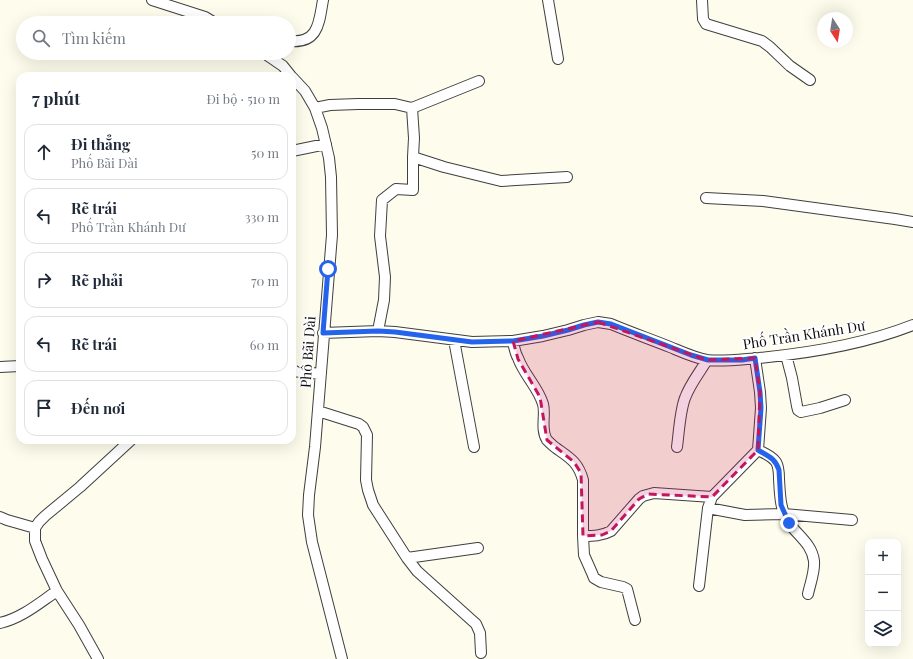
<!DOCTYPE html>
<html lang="vi">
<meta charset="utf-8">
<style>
:root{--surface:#fff;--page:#f2f2f3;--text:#1f2937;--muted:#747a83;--line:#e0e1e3}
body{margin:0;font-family:"Playfair Display",serif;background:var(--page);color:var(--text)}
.controls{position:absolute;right:12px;bottom:12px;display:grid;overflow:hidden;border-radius:8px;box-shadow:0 4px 16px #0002}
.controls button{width:36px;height:36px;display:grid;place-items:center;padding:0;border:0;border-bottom:1px solid var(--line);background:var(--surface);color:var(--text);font:20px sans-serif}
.compass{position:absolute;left:817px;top:12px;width:36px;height:36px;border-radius:50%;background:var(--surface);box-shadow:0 4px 16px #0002;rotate:168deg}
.stop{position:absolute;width:12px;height:12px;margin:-9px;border:3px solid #2563eb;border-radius:50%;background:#fff}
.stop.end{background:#2563eb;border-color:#fff;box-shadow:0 1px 4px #0008}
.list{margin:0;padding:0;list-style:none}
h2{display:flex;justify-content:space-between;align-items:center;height:52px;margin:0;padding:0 16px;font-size:17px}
h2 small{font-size:13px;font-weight:400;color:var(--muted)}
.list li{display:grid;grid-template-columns:26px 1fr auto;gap:12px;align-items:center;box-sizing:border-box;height:56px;margin:0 8px 8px;padding:0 8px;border:1px solid var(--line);border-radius:12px}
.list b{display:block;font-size:15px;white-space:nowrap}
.list p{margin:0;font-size:13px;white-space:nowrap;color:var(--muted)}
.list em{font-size:13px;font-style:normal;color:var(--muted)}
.icon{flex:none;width:22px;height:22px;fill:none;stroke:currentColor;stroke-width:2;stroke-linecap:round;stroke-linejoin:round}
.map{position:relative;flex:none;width:913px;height:659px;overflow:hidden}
.search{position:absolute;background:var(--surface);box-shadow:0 4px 16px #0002;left:16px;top:16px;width:280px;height:44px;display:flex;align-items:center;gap:10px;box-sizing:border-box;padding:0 14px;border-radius:22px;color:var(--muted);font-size:15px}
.panel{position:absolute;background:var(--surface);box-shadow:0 4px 16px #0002;left:16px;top:72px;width:280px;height:372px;border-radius:12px}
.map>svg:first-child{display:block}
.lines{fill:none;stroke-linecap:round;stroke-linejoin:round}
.minor-casing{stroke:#3f3f3f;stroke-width:12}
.minor{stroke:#fff;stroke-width:10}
.route{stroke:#2563eb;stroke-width:5}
.marked{fill:#c2185b;fill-opacity:0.2;stroke:#c2185b;stroke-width:3;stroke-dasharray:8 5;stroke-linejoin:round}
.labels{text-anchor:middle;stroke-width:4;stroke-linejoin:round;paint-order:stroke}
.street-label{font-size:14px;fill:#0c0c0c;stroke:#fff}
</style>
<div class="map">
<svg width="913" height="659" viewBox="0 0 913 659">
<rect width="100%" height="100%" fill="#fefcec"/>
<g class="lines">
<!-- minor casing -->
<g class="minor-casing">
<path id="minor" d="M152 0 205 17 215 23
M548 0 558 59
M702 0 703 19 706 24 762 41 770 47 790 66 810 80
M289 41C319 44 319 22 323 0
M264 53 283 66 291 76
M292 77 305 91 315 108 322 128 329 158 331 177 332 235 315 447 309 495 308 515 312 542 342 659
M315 108 330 105 358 104H395L412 108 414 138 413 157 444 167 501 181 567 177
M412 108 479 81
M292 151 326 144
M706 198 763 201 895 219 913 222
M378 331 384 300 385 277 380 236 382 200 396 189 413 190V157
M323 333 378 331 395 332 472 342 513 341 543 336 568 330 584 325 598 322 611 324C630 332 650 339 670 347 682 352 695 358 707 360 722 362 744 359 759 358 811 353 865 344 913 325
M454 340 474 447
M513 341C514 347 515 353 518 358 524 375 538 387 543 404 546 415 540 429 547 440 550 443 553 446 556 448 570 458 578 462 583 480V536L584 555 592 573 594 578 601 582 623 587 627 589 635 620
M786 355 792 378 797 406 798 410 801 412 820 408 845 400
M0 367 20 366
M292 371 321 374
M318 411 359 424 363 427 367 435 366 480 368 490 373 505 407 558 417 571 476 624 480 633 481 653
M677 447C679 432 680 411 685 398 690 384 700 372 707 360
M758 450C764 453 772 456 776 462 779 467 779 473 779 479 780 495 780 510 789 523 798 536 812 544 814 561 815 572 810 584 808 594
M708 508 745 515 784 514 852 520
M0 517 7 520 35 528
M583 536C593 536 602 536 611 531L639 499 643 496 654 493 712 497
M407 558 478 548
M699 586 708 508 712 497 758 450 761 408 760 392 755 358
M0 623C22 618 39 603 57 591
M98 659 79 625 57 591 42 559 35 541V528L39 522 45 516 80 487 131 440"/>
</g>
<!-- minor -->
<use href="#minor" class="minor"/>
</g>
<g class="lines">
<!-- route -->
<path class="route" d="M328 269 323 333 378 331 395 332 472 342 513 341 543 336 568 330 584 325 598 322 611 324 691 355 708 360H742L755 358 760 392 761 408 758 450C768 456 775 458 779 470L781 505 789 523"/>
</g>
<!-- marked area -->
<path class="marked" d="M598 322 707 360 755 358 760 392 758 450 712 497 648 494 639 499 611 531 602 535 583 536 581 473 574 462 547 440 540 397 518 359 513 341Z"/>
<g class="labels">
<!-- street labels -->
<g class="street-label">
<text transform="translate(804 335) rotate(-9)" y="5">Phố Trần Khánh Dư</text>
<text transform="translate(308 352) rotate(-86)" y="5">Phố Bãi Dài</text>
</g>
</g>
</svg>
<div class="controls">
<button>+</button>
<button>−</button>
<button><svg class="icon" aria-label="layers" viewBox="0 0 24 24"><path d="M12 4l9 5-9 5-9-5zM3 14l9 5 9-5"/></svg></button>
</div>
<svg class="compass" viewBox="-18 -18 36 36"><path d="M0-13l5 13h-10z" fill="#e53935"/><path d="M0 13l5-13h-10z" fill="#747a83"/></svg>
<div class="stop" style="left:328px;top:269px"></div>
<div class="stop end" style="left:789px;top:523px"></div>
<div class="search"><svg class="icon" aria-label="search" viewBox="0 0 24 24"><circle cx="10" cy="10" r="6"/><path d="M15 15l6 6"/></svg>Tìm kiếm</div>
<section class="panel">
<h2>7 phút<small>Đi bộ · 510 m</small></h2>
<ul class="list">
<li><svg class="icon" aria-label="ahead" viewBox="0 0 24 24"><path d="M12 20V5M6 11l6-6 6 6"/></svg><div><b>Đi thẳng</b><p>Phố Bãi Dài</p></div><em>50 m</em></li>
<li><svg class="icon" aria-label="left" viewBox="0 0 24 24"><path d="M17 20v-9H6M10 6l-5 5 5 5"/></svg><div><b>Rẽ trái</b><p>Phố Trần Khánh Dư</p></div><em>330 m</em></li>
<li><svg class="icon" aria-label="right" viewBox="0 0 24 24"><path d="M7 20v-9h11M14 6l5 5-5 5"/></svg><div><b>Rẽ phải</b></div><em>70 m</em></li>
<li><svg class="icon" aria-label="left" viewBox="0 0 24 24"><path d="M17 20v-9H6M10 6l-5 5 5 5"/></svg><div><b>Rẽ trái</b></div><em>60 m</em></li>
<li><svg class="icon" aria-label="arrive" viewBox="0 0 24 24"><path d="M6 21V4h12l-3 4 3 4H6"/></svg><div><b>Đến nơi</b></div></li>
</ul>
</section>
</div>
